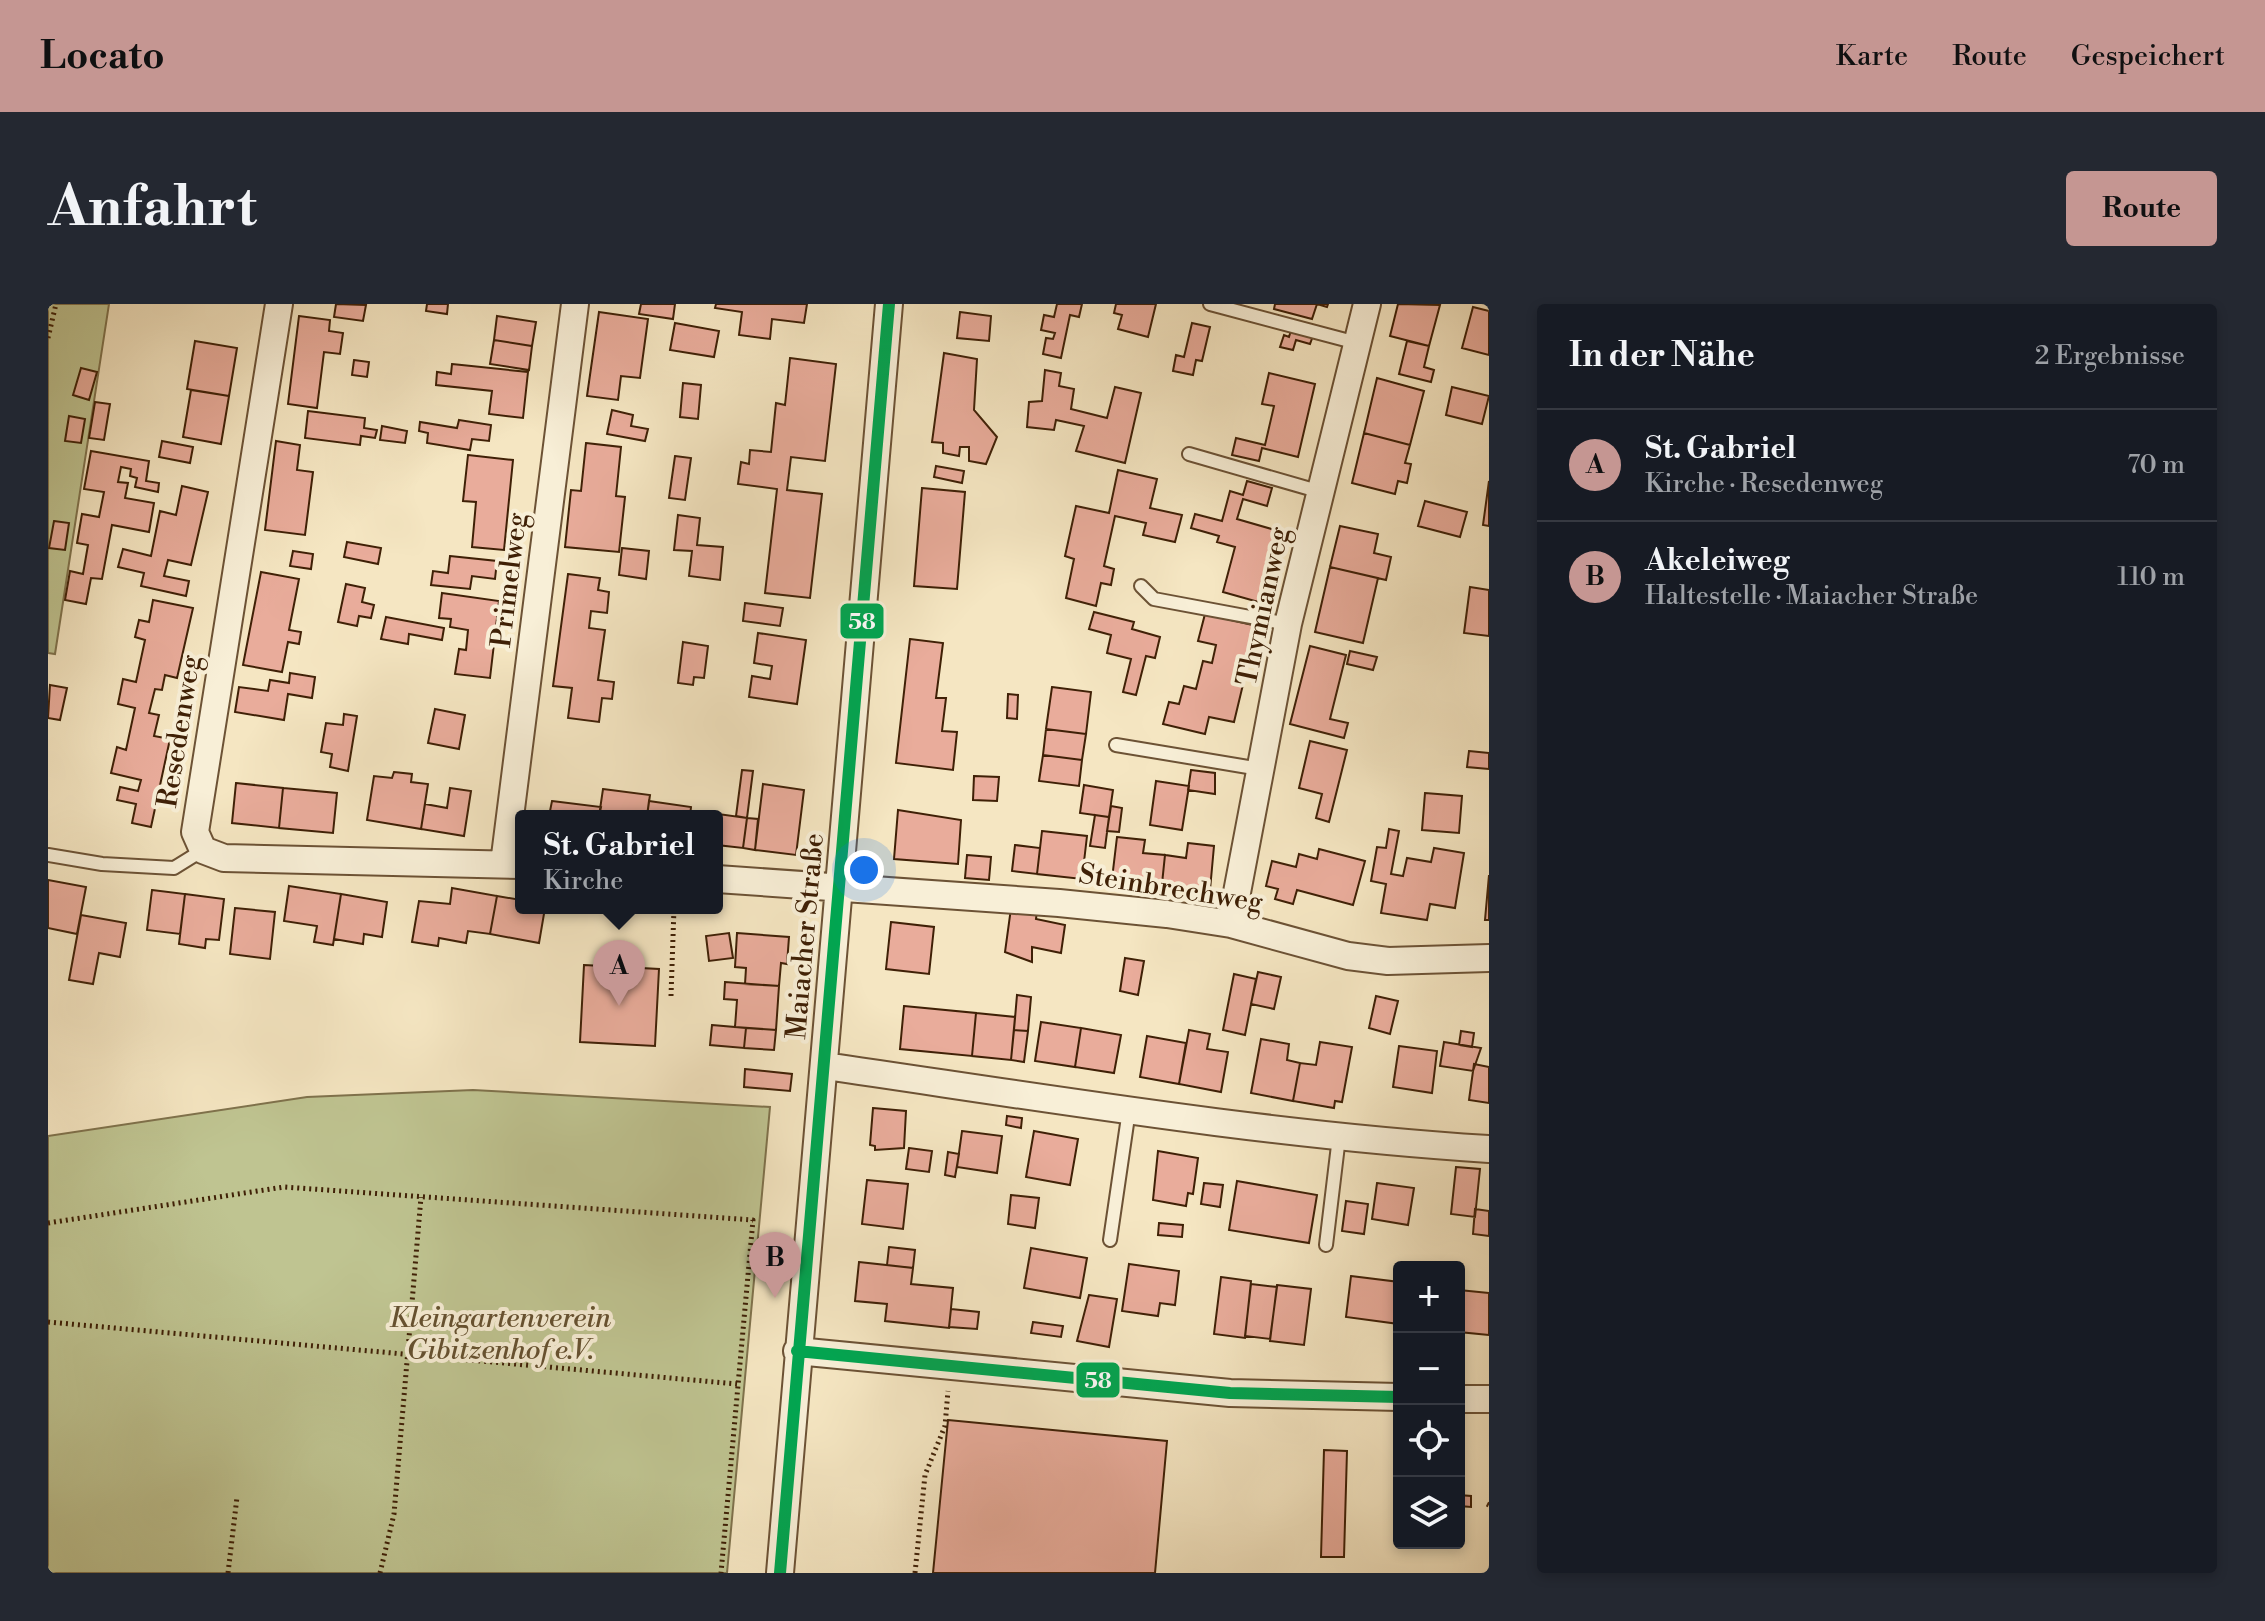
<!DOCTYPE html>
<html lang="de">
<meta charset="utf-8">
<style>
:root{--surface:#171b24;--page:#242831;--text:#f1f3f6;--muted:#9ea1a6;--line:#363941;--accent:#c59692}
body{margin:0;font-family:"Libre Bodoni",serif;background:var(--page);color:var(--text)}
.controls{position:absolute;right:24px;bottom:24px;display:grid;overflow:hidden;border-radius:8px;box-shadow:0 4px 12px #0003}
.controls button{width:72px;height:72px;display:grid;place-items:center;padding:0;border:0;border-bottom:2px solid var(--line);background:var(--surface);color:var(--text);font:40px sans-serif}
.you{position:absolute;left:816px;top:566px;width:28px;height:28px;margin:-20px;border:6px solid #fff;border-radius:50%;background:#1a73e8;box-shadow:0 0 0 12px #1a73e833}
.badge{display:grid;place-items:center;width:52px;height:52px;border-radius:50%;background:var(--accent);color:#111;font-size:26px;font-weight:700}
.pin{position:absolute;translate:-50% -66px;filter:drop-shadow(0 2px 4px #0008)}
.pin::after{content:'';position:absolute;top:42px;width:28px;height:24px;background:inherit;clip-path:polygon(0 0,100% 0,50% 100%)}
.popup{position:absolute;left:467px;top:506px;width:208px;height:104px;box-sizing:border-box;display:grid;place-content:center;border-radius:8px;background:var(--surface);filter:drop-shadow(0 2px 6px #0005);font-size:26px;white-space:nowrap;color:var(--muted)}
.popup b{font-size:30px;color:var(--text)}
.popup::after{content:'';position:absolute;left:50%;top:100%;margin-left:-16px;border:16px solid transparent;border-top-color:var(--surface)}
.list{margin:0;padding:0;list-style:none}
h2{display:flex;justify-content:space-between;align-items:center;height:104px;margin:0;padding:0 32px;font-size:34px}
h2 small{font-size:26px;font-weight:400;color:var(--muted)}
.list li{display:grid;grid-template-columns:52px 1fr auto;gap:24px;align-items:center;box-sizing:border-box;height:112px;padding:0 32px;border-top:2px solid var(--line)}
.list b{display:block;font-size:30px;white-space:nowrap}
.list p{margin:0;font-size:26px;white-space:nowrap;color:var(--muted)}
.list em{font-size:26px;font-style:normal;color:var(--muted)}
.icon{flex:none;width:44px;height:44px;fill:none;stroke:currentColor;stroke-width:2;stroke-linecap:round;stroke-linejoin:round}
.map{position:relative;flex:none;width:1441px;height:1269px;overflow:hidden;border-radius:8px}
header{display:flex;align-items:center;gap:48px;box-sizing:border-box;height:112px;padding:0 40px;background:var(--accent);color:#111}
header strong{font-size:38px}
nav{display:flex;gap:44px;margin-inline-start:auto;font-size:28px}
.intro{display:flex;align-items:center;justify-content:space-between;box-sizing:border-box;height:192px;padding:0 48px}
h1{margin:0;font-size:56px}
.button{padding:20px 36px;border-radius:8px;background:var(--accent);color:#111;font-size:28px;font-weight:700}
main{display:flex;gap:48px;padding:0 48px}
aside{flex:1;background:var(--surface);border-radius:8px;box-shadow:0 4px 12px #0003}
.map>svg:first-child{display:block}
.green{fill:#bfc491;stroke:#7f724c;stroke-width:2}
.building{fill:#e9ac9b;stroke:#3f2006;stroke-width:2}
.lines{fill:none;stroke-linecap:round;stroke-linejoin:round}
.service-casing{stroke:#6c5235;stroke-width:16}
.minor-casing{stroke:#6c5235;stroke-width:30}
.path{stroke:#3f2006;stroke-width:5;stroke-dasharray:2 4;stroke-linecap:butt}
.service{stroke:#f8efd7;stroke-width:12}
.minor{stroke:#f8efd7;stroke-width:26}
.bus-1-casing{stroke:#f8efd7;stroke-width:18}
.bus-1{stroke:#00a651;stroke-width:12}
.labels{text-anchor:middle;stroke-width:8;stroke-linejoin:round;paint-order:stroke}
.street-label{font-size:28px;fill:#3f2006;stroke:#f8efd7}
.park-label{font-size:28px;font-style:italic;fill:#655130;stroke:#f8efd7}
.line-badge{stroke:#f8efd7;stroke-width:3}
.badge-label{font-size:22px;text-anchor:middle;font-weight:bold;fill:#fff}
</style>
<header>
<strong>Locato</strong>
<nav><a>Karte</a><a>Route</a><a>Gespeichert</a></nav>
</header>
<div class="intro"><h1>Anfahrt</h1><a class="button">Route</a></div>
<main>
<div class="map">
<svg width="1441" height="1269" viewBox="0 0 1441 1269">
<rect width="100%" height="100%" fill="#f5e6c2"/>
<filter id="stains"><feTurbulence type="fractalNoise" baseFrequency=".0025" numOctaves="4"/><feColorMatrix values="0 0 0 0 .2 0 0 0 0 .09 0 0 0 0 .02 0 0 0 .5 -.17"/></filter>
<radialGradient id="worn" r=".72"><stop offset=".6" stop-color="#630" stop-opacity="0"/><stop offset="1" stop-color="#630" stop-opacity=".3"/></radialGradient>
<!-- green -->
<path class="green" d="M0 0H61L7 350 0 349Z
M425 786 722 803 679 1269H0V832L259 793Z"/>
<!-- building -->
<path class="building" d="M288 0 318 1 315 17 286 13Z
M379 0H400L399 10 378 7Z
M593 0H627L625 15 591 10Z
M668 0H759L756 19 724 15 722 35 691 31 694 8 667 4Z
M1009 0H1034L1031 13 1022 11 1013 54 995 50 998 34 1005 35 1007 29 993 26 996 11 1006 13Z
M1068 0H1108L1100 33 1070 25 1074 11 1066 9Z
M1227 0H1280L1279 3 1269 0 1264 15 1226 5Z
M1350 0 1392 1 1381 42 1342 32Z
M1425 3 1441 7V51L1414 44Z
M551 8 600 15 592 74 573 72 570 96 539 92Z
M912 8 943 12 941 37 909 34Z
M251 12 282 16 281 27 295 29 292 50 276 48 269 104 240 100Z
M449 12 488 18 484 42 446 36Z
M627 19 671 27 666 53 622 46Z
M1144 19 1162 23 1154 57 1148 56 1145 71 1125 67 1128 51 1136 53Z
M1244 23 1266 29 1262 40 1248 36 1245 46 1232 43 1236 31 1241 33Z
M446 36 484 42 481 66 442 60Z
M147 37 189 44 181 92 139 85Z
M1359 37 1381 42 1376 63 1386 66 1383 78 1351 70Z
M896 49 929 55 926 106 949 133 938 160 921 157V143H912L911 152 895 149V139L884 138Z
M742 54 788 60 777 157 743 153 739 186 774 190 762 294 717 289 729 185 690 180 693 158 701 160 702 146 723 148 728 99 737 101Z
M306 56 321 58 319 73 304 71Z
M404 60 480 68 475 114 441 110 444 87 388 81 389 68 403 70Z
M33 64 49 68 41 96 25 91Z
M997 66 1013 69 1011 82 1026 85 1023 105 1059 114 1067 83 1093 89 1077 159 1028 147 1036 122 1008 116 1006 126 979 123 981 98 994 97Z
M1221 69 1267 80 1250 153 1214 144 1211 157 1184 151 1188 134 1217 141 1226 102 1214 100Z
M1329 74 1376 87 1362 141 1316 129Z
M635 79 653 81 650 115 632 113Z
M1404 83 1441 92 1434 120 1398 111Z
M143 86 181 92 173 140 135 133Z
M47 98 62 100 56 136 41 134Z
M564 106 585 111 583 122 600 125 597 137 559 130Z
M260 107 317 114 316 124 329 126 327 134 313 132 312 141 257 134Z
M21 112 37 115 33 139 17 137Z
M411 116 443 121 441 137 424 135 422 146 379 139 380 129 371 127 372 118 409 124Z
M334 122 359 127 357 139 332 136Z
M1316 129 1362 141 1357 159 1363 160 1359 179 1350 177 1347 190 1304 179Z
M114 137 145 143 142 159 111 153Z
M228 137 252 141 249 166 265 168 257 231 217 226Z
M538 139 573 143 568 192 577 193 571 248 517 243 523 186 533 187Z
M43 147 101 157 98 177 111 179 110 188 87 183 89 174 82 172 83 165 73 163 70 178 80 179 77 194 106 199 101 228 64 221 54 275 43 274 38 300 17 296 22 267 35 270 40 241 29 239 34 210 51 213 56 188 36 185Z
M420 151 465 156 456 246 424 243 428 198 415 197Z
M627 152 643 154 637 196 621 194Z
M888 162 916 167 914 179 886 173Z
M1070 166 1109 175 1102 204 1134 211 1127 238 1095 231 1098 219 1067 212 1056 262 1066 265 1063 281 1053 279 1048 302 1018 294 1026 255 1017 252 1028 202 1061 209Z
M1199 177 1224 184 1219 202 1195 195 1189 215 1234 228 1214 299 1175 288 1187 243 1169 238 1171 232 1143 224 1147 210 1174 217 1182 187 1195 191Z
M1441 177V222L1435 221Z
M134 182 160 188 143 261 120 256 116 272 141 277 138 292 93 282 96 269 70 263 75 245 103 252 112 207 128 211Z
M874 184 917 188 909 285 866 282Z
M1377 197 1419 208 1412 233 1370 222Z
M630 211 652 214 649 241 675 243 672 276 641 272 644 247 626 246Z
M6 217 21 219 17 246 1 244Z
M1292 222 1330 230 1326 249 1343 253 1338 276 1282 263Z
M299 238 333 244 330 260 296 253Z
M574 244 601 247 598 275 571 271Z
M245 247 265 250 263 265 242 262Z
M402 252 449 257 447 275 424 272 422 285 383 281 385 267 400 269Z
M1282 263 1330 274 1315 339 1267 328Z
M213 268 251 275 241 326 253 328 251 340 240 338 234 368 195 361Z
M520 270 552 274 550 286 561 288 559 309 543 307 541 324 557 326 550 376 566 378 564 395 554 394 551 418 520 414 524 384 505 382Z
M298 280 317 284 314 298 326 301 323 314 311 312 309 322 290 318Z
M1422 283 1441 286V332L1416 329Z
M394 289 451 297 442 374 407 370 411 345 418 346 420 326 402 323 403 315 391 314Z
M105 296 145 304 129 374 117 371 114 386 107 385 101 409 111 411 106 432 122 435 103 523 84 519 88 500 69 496 72 483 90 487 93 476 63 469 69 443 78 446 87 404 70 400 75 375 88 378 97 336 87 333 91 316 101 318Z
M697 299 735 304 732 322 695 317Z
M1046 308 1086 318 1084 325 1112 333 1107 354 1098 352 1088 391 1075 388 1083 355 1059 349 1063 331 1041 325Z
M1157 310 1209 322 1186 418 1161 413 1157 430 1115 420 1121 398 1131 400 1136 382 1148 385 1155 357 1164 359 1168 341 1150 337Z
M338 313 396 324 394 336 361 330 360 340 333 335Z
M710 329 758 336 749 400 701 393 704 372 722 375 724 362 706 359Z
M862 335 895 339 888 394H898L894 427 909 428 905 466 848 459Z
M635 338 660 342 656 374 646 373 645 381 630 379Z
M1262 342 1298 351 1282 415 1300 419 1296 434 1242 420Z
M1302 347 1329 353 1325 366 1299 360Z
M242 369 267 373 264 394 240 390 236 416 187 408 191 383 220 387 222 376 241 379Z
M2 381 19 384 12 416 0 414Z
M1004 383 1043 388 1038 430 998 425Z
M960 390 970 391 969 415 959 414Z
M387 405 417 411 411 445 380 439Z
M296 410 309 412 300 467 282 463 284 450 273 448 278 419 295 421Z
M998 425 1038 430 1034 456 995 451Z
M1262 437 1299 446 1281 518 1268 514 1274 490 1251 484Z
M1421 447 1441 449V465L1419 463Z
M995 451 1034 456 1031 482 991 477Z
M694 466 705 467 699 514 688 512Z
M1143 466 1167 469V490L1140 486Z
M346 468 364 470 363 478 380 480 373 525 319 516 326 472 344 474Z
M926 472 951 473 949 497 925 496Z
M1108 477 1141 482 1134 526 1102 521Z
M188 479 235 484 231 524 184 519Z
M715 480 756 486 748 551 707 546Z
M1036 481 1065 486 1061 513 1032 509Z
M235 484 289 489 285 529 231 524Z
M402 484 423 487 416 532 373 525 377 500 399 504Z
M555 485 602 491 599 512H551Z
M1377 489 1414 492 1411 529 1374 526Z
M504 497 553 503 551 512H501Z
M601 497 643 503 642 512H599Z
M1063 502 1074 504 1071 528 1059 527Z
M850 506 913 516 910 560 846 555Z
M656 508 699 514 695 544 669 541V512H655Z
M1047 511 1061 513 1057 544 1042 542Z
M699 514 710 515 707 546 695 544Z
M1341 525 1351 527 1343 570 1355 572 1359 554 1383 558 1386 544 1416 549 1407 604 1382 600 1379 616 1333 609 1338 580 1323 577 1329 543 1338 544Z
M994 527 1039 532 1034 575 989 570Z
M1069 533 1097 536 1095 549 1117 551 1114 580 1064 575Z
M1140 539 1166 542 1162 586 1114 580 1117 551 1138 554Z
M967 541 992 544 989 570 964 567Z
M1271 545 1317 557 1305 601 1249 586 1245 600 1227 595 1230 585 1218 582 1224 557 1248 563 1251 550 1269 555Z
M919 551 943 553 941 576 917 574Z
M1441 571V616H1437Z
M0 576 38 583 29 630 0 624Z
M241 582 293 590 285 641 266 638 269 622 236 617Z
M404 584 449 592 442 630 420 627 418 639 391 634 390 642 364 638 371 597 402 600Z
M104 586 137 590 132 630 99 626Z
M137 590 176 595 171 636 158 635 157 644 131 640Z
M293 590 339 598 334 633 316 630 315 640 286 635Z
M449 592 473 596V604H497L491 639 442 630Z
M187 604 227 608 222 655 182 650Z
M963 604 989 607 988 615 1017 621 1013 649 984 643V658L957 648Z
M33 611 78 619 72 653 51 649 45 680 21 676Z
M843 618 886 623 881 670 838 665Z
M681 629 685 654 661 657 658 632Z
M689 629 741 633 739 660 733 659 731 682 697 680 698 664 687 663Z
M1077 654 1096 657 1090 691 1072 687Z
M536 661 611 665 607 742 532 738Z
M1210 668 1233 673 1226 705 1203 700Z
M1186 670 1208 675 1197 731 1175 726Z
M677 678 731 682 728 726 687 723 689 696 676 695Z
M969 691 983 693 980 727 966 726Z
M1328 692 1350 697 1342 730 1321 724Z
M856 702 928 709 924 752 852 745Z
M928 709 967 713 963 756 924 752Z
M993 718 1033 724 1027 763 987 757Z
M664 721 698 724 696 744 662 741Z
M698 724 728 726 726 746 696 744Z
M1033 724 1073 731 1066 769 1027 763Z
M966 726 980 727 976 758 963 756Z
M1141 726 1162 730 1159 745 1180 748 1173 788 1131 780Z
M1413 727 1426 729 1424 743 1411 741Z
M1099 732 1138 739 1131 780 1092 773Z
M1213 735 1241 740 1239 756 1252 759 1245 797 1203 789Z
M1272 738 1304 743 1294 798 1287 797 1286 804 1245 797 1252 759 1268 761Z
M1396 738 1433 744 1425 767 1392 762Z
M1351 742 1389 747 1384 789 1345 783Z
M1426 760 1441 763V799L1421 796Z
M697 765 744 770 742 787 696 783Z
M825 804 858 807 856 844 827 846V842L822 841Z
M959 812 974 814 973 824 958 821Z
M914 827 954 832 949 869 909 863Z
M986 827 1030 835 1022 881 978 873Z
M861 844 884 847 881 868 858 865Z
M1110 847 1150 854 1145 890 1140 889 1138 902 1105 896Z
M900 848 911 850 907 873 897 871Z
M1408 863 1432 865 1427 913 1403 910Z
M819 876 860 880 855 925 814 920Z
M1189 877 1269 891 1261 939 1181 926Z
M1156 879 1175 881 1172 903 1153 900Z
M1329 879 1366 884 1360 921 1324 915Z
M963 891 991 894 987 924 960 920Z
M1298 897 1320 900 1316 930 1294 927Z
M1427 905 1441 907V932L1425 930Z
M1111 919 1135 921 1134 933 1110 931Z
M841 943 867 946 865 964 839 961Z
M983 944 1039 954 1032 994 976 984Z
M811 958 865 964 863 980 905 984 901 1024 837 1017 839 1000 807 997Z
M1081 960 1131 967 1127 1001 1112 999 1110 1012 1074 1007Z
M1303 972 1351 978V1020L1298 1013Z
M1173 973 1203 977 1197 1034 1166 1030Z
M1203 980 1229 983 1222 1035 1197 1032Z
M1229 981 1263 985 1256 1041 1222 1037Z
M1411 986 1441 989V1031L1411 1028Z
M1041 991 1069 995 1061 1043 1029 1037Z
M903 1005 931 1008 929 1025 901 1023Z
M985 1018 1015 1022 1013 1033 983 1029Z
M900 1116 1119 1137 1107 1269H885Z
M1276 1146 1299 1147 1296 1253H1273Z
M1411 1191 1423 1192V1203L1411 1202Z"/>
<g class="lines">
<!-- service casing -->
<g class="service-casing">
<path id="service" d="M1162 0 1309 39
M1141 150 1273 188
M1093 282 1106 295 1240 320
M1068 441 1212 465
M0 551 54 560 126 564 155 546
M1062 936 1081 806
M1278 941 1291 833"/>
</g>
<!-- minor casing -->
<g class="minor-casing">
<path id="minor" d="M231 0 147 528 155 546 176 554 473 561
M456 560 527 0
M669 575 1011 599 1119 610 1183 620 1300 652 1340 657 1441 654
M1183 620 1240 320 1319 0
M777 762C998 794 1218 831 1441 845
M749 1047 1182 1089 1351 1093
M1411 1095H1441
M732 1269 841 0"/>
</g>
<!-- path -->
<path class="path" d="M0 34 8 0
M623 692 626 604
M0 919 236 883 705 916 673 1269
M0 1018 689 1080
M1439 1200 1441 1201
M180 1269 189 1193
M332 1269 346 1210 373 893
M867 1269 877 1171 897 1122 900 1087"/>
<!-- service -->
<use href="#service" class="service"/>
<!-- minor -->
<use href="#minor" class="minor"/>
<!-- bus-1 casing -->
<g class="bus-1-casing">
<path id="bus-1" d="M749 1047 1182 1089 1351 1093
M732 1269 841 0"/>
</g>
<!-- bus-1 -->
<use href="#bus-1" class="bus-1"/>
</g>
<g class="labels">
<!-- street labels -->
<g class="street-label">
<text transform="translate(460 276) rotate(-83)" y="10">Primelweg</text>
<text transform="translate(1214 302) rotate(-78)" y="10">Thymianweg</text>
<text transform="translate(130 427) rotate(-81)" y="10">Resedenweg</text>
<text transform="translate(1123 583) rotate(9)" y="10">Steinbrechweg</text>
<text transform="translate(756 632) rotate(-85)" y="10">Maiacher Straße</text>
</g>
<!-- park labels -->
<g class="park-label">
<text x="452" y="1023">Kleingartenverein<tspan x="452" dy="32">Gibitzenhof e.V.</tspan></text>
</g>
</g>
<g class="line-badge">
<rect x="791" y="298" width="46" height="38" rx="8" fill="#00a651"/>
<rect x="1027" y="1057" width="46" height="38" rx="8" fill="#00a651"/>
</g>
<g class="badge-label">
<text x="814" y="325">58</text>
<text x="1050" y="1084">58</text>
</g>
<rect width="100%" height="100%" filter="url(#stains)"/>
<rect width="100%" height="100%" fill="url(#worn)"/>
</svg>
<div class="controls">
<button>+</button>
<button>−</button>
<button><svg class="icon" aria-label="locate" viewBox="0 0 24 24"><circle cx="12" cy="12" r="6"/><path d="M12 2v4M12 18v4M2 12h4M18 12h4"/></svg></button>
<button><svg class="icon" aria-label="layers" viewBox="0 0 24 24"><path d="M12 4l9 5-9 5-9-5zM3 14l9 5 9-5"/></svg></button>
</div>
<div class="you"></div>
<div class="pin badge" style="left:571px;top:702px">A</div>
<div class="popup"><b>St. Gabriel</b>Kirche</div>
<div class="pin badge" style="left:727px;top:994px">B</div>
</div>
<aside>
<h2>In der Nähe<small>2 Ergebnisse</small></h2>
<ul class="list">
<li><span class="badge">A</span><div><b>St. Gabriel</b><p>Kirche · Resedenweg</p></div><em>70 m</em></li>
<li><span class="badge">B</span><div><b>Akeleiweg</b><p>Haltestelle · Maiacher Straße</p></div><em>110 m</em></li>
</ul>
</aside>
</main>
